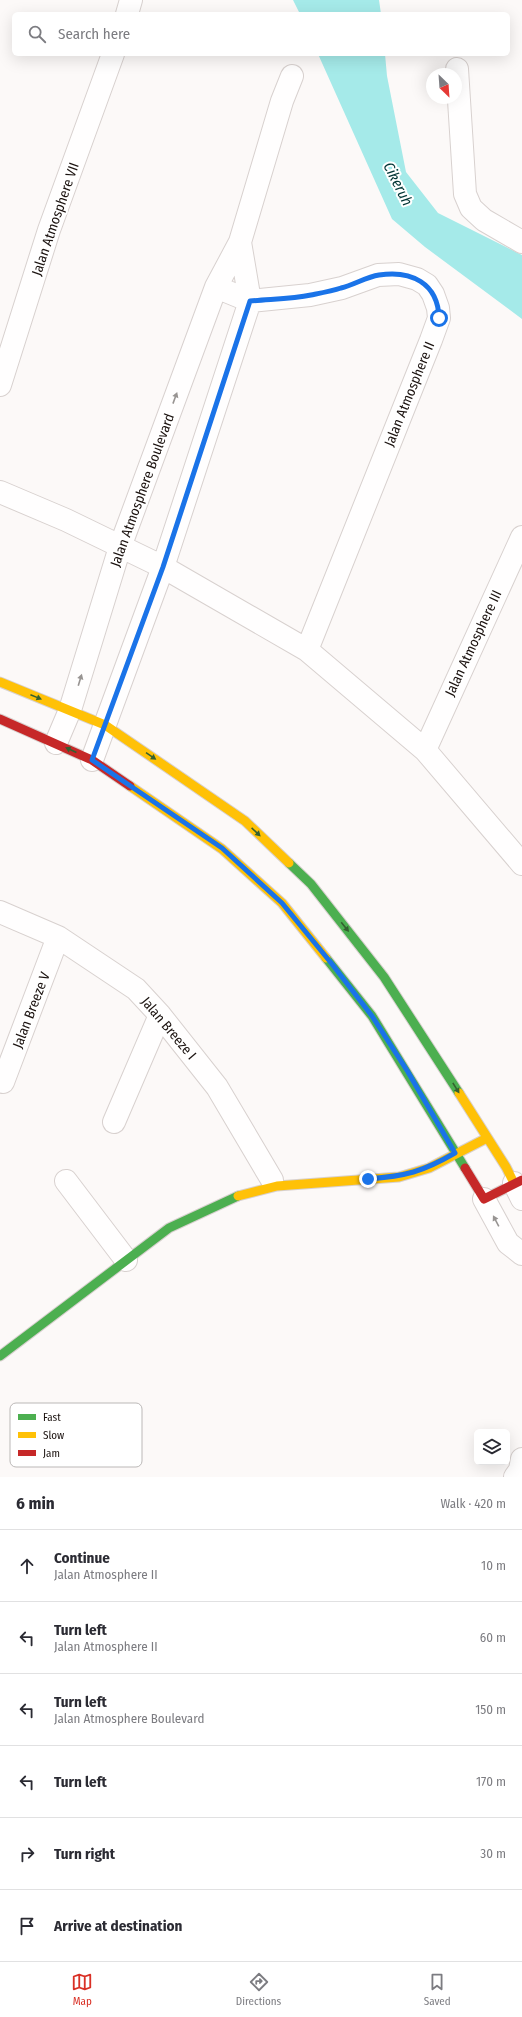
<!DOCTYPE html>
<meta charset="utf-8">
<style>
:root{--surface:#fff;--page:#f7f7f7;--text:#2b2b33;--muted:#7c7c81;--line:#e1e1e2;--accent:#d93025}
body{margin:0;font-family:"Fira Sans Condensed",sans-serif;background:var(--page);color:var(--text)}
.controls{position:absolute;right:12px;bottom:12px;display:grid;overflow:hidden;border-radius:6px;box-shadow:0 4px 16px #0002}
.controls button{width:36px;height:36px;display:grid;place-items:center;padding:0;border:0;border-bottom:1px solid var(--line);background:var(--surface);color:var(--text);font:20px sans-serif}
.compass{position:absolute;left:426px;top:68px;width:36px;height:36px;border-radius:50%;background:var(--surface);box-shadow:0 4px 16px #0002;rotate:155deg}
.stop{position:absolute;width:12px;height:12px;margin:-9px;border:3px solid #1a73e8;border-radius:50%;background:#fff}
.stop.end{background:#1a73e8;border-color:#fff;box-shadow:0 1px 4px #0008}
.list{margin:0;padding:0;list-style:none}
h2{display:flex;justify-content:space-between;align-items:center;height:52px;margin:0;padding:0 16px;font-size:17px}
h2 small{font-size:13px;font-weight:400;color:var(--muted)}
.list li{display:grid;grid-template-columns:26px 1fr auto;gap:12px;align-items:center;box-sizing:border-box;height:72px;padding:0 16px;border-top:1px solid var(--line)}
.list b{display:block;font-size:15px;white-space:nowrap}
.list p{margin:0;font-size:13px;white-space:nowrap;color:var(--muted)}
.list em{font-size:13px;font-style:normal;color:var(--muted)}
.icon{flex:none;width:22px;height:22px;fill:none;stroke:currentColor;stroke-width:2;stroke-linecap:round;stroke-linejoin:round}
.map{position:relative;flex:none;width:522px;height:1477px;overflow:hidden}
.search{position:absolute;background:var(--surface);box-shadow:0 4px 16px #0002;left:12px;right:12px;top:12px;height:44px;display:flex;align-items:center;gap:10px;box-sizing:border-box;padding:0 14px;border-radius:6px;color:var(--muted);font-size:15px}
.sheet{height:484px;background:var(--surface)}
nav{display:flex;justify-content:space-around;align-items:center;box-sizing:border-box;height:56px;border-top:1px solid var(--line);background:var(--surface);font-size:11px;color:var(--muted)}
nav a{display:grid;justify-items:center;gap:2px}
nav .on{color:var(--accent)}
.map>svg:first-child{display:block}
.water{fill:#a5eae9}
.lines{fill:none;stroke-linecap:round;stroke-linejoin:round}
.street-casing{stroke:#d8d1cf;stroke-width:24}
.fast-casing{stroke:#d8d1cf;stroke-width:11}
.slow-casing{stroke:#d8d1cf;stroke-width:11}
.jam-casing{stroke:#d8d1cf;stroke-width:11}
.street{stroke:#fffefe;stroke-width:22}
.fast{stroke:#4caf50;stroke-width:9}
.slow{stroke:#ffc107;stroke-width:9}
.jam{stroke:#c62828;stroke-width:9}
.oneway{fill:#989492}
.oneway2{fill:#346030}
.route{stroke:#1a73e8;stroke-width:5}
.labels{text-anchor:middle;stroke-width:4;stroke-linejoin:round;paint-order:stroke}
.street-label{font-size:14px;fill:#1b120f;stroke:#fff}
.water-label{font-size:15px;font-style:italic;fill:#033636;stroke:#fff}
.key{fill:#fff;stroke:#bbb8b7;stroke-width:1}
.key-label{font-size:11px;fill:#1b120f}
</style>
<div class="map">
<svg width="522" height="1477" viewBox="0 0 522 1477">
<rect width="100%" height="100%" fill="#fcf9f8"/>
<!-- water -->
<path class="water" d="M293 0H379L381 14H300Z
M318 54H385L387 76 406 172 438 213 522 255V319L425 247 392 219Z"/>
<g class="lines">
<!-- street casing -->
<g class="street-casing">
<path id="street" d="M127 14 131 0
M457 69 465 194 471 208 484 220 522 242
M216 287 250 301 310 295 342 288 378 275 399 274 417 279 427 285 433 294 438 308 439 318 431 340 307 650
M0 385 49 230 113 54
M0 492 66 520 163 567 307 650 425 750 522 864
M56 743 70 710 120 547 216 287 240 242 282 101 292 76
M425 750 522 537
M92 760 163 567 250 301 240 242
M0 912 58 937 136 989 160 1015 217 1087 272 1180
M3 1082 58 937
M114 1122 160 1015
M66 1181 126 1260
M514 1183 522 1199
M484 1199 508 1243 522 1254
M515 1477 520 1470 522 1459"/>
</g>
<!-- fast casing -->
<g class="fast-casing">
<path id="fast" d="M289 863 311 884 384 977 459 1093
M326 958 372 1016 465 1168
M0 1356 169 1228 238 1196"/>
</g>
<!-- slow casing -->
<g class="slow-casing">
<path id="slow" d="M0 682 105 725 245 821 289 863
M130 786 222 849 282 903 326 958
M459 1093 506 1167 514 1183
M238 1196 277 1186 399 1177 429 1168 487 1138"/>
</g>
<!-- jam casing -->
<g class="jam-casing">
<path id="jam" d="M0 719 92 760 130 786
M465 1168 484 1199 522 1180"/>
</g>
<!-- street -->
<use href="#street" class="street"/>
<!-- fast -->
<use href="#fast" class="fast"/>
<!-- slow -->
<use href="#slow" class="slow"/>
<!-- jam -->
<use href="#jam" class="jam"/>
</g>
<!-- one-way arrows -->
<defs><path id="oneway-solid" d="M-6-.8H1V-3.2L6.5 0L1 3.2V.8H-6Z"/></defs>
<g class="oneway">
<use href="#oneway-solid" transform="translate(175 398) rotate(-70)"/>
<use href="#oneway-solid" transform="translate(80 680) rotate(-73)"/>
<use href="#oneway-solid" transform="translate(496 1221) rotate(-118)"/>
</g>
<g class="oneway2">
<use href="#oneway-solid" transform="translate(36 697) rotate(22)"/>
<use href="#oneway-solid" transform="translate(71 750) rotate(-155)"/>
<use href="#oneway-solid" transform="translate(151 756) rotate(34)"/>
<use href="#oneway-solid" transform="translate(256 832) rotate(43)"/>
<use href="#oneway-solid" transform="translate(345 927) rotate(51)"/>
<use href="#oneway-solid" transform="translate(456 1088) rotate(58)"/>
</g>
<g class="lines">
<!-- route -->
<path class="route" d="M368 1179C406 1176 422 1172 455 1153L408 1072 372 1016 332 964 282 903 222 848 92 760 163 567 250 301C270 299 292 299 311 295 321 293 332 291 341 288 354 285 366 277 379 275 411 270 438 283 439 318"/>
</g>
<g class="labels">
<!-- street labels -->
<g class="street-label">
<text transform="translate(55 219) rotate(-71)" y="5">Jalan Atmosphere VII</text>
<text transform="translate(409 394) rotate(-68)" y="5">Jalan Atmosphere II</text>
<text transform="translate(142 490) rotate(-70)" y="5">Jalan Atmosphere Boulevard</text>
<text transform="translate(473 643) rotate(-65)" y="5">Jalan Atmosphere III</text>
<text transform="translate(31 1010) rotate(-69)" y="5">Jalan Breeze V</text>
<text transform="translate(169 1028) rotate(50)" y="5">Jalan Breeze I</text>
</g>
<!-- water labels -->
<g class="water-label">
<text transform="translate(398 184) rotate(63)" y="5">Cikeruh</text>
</g>
</g>
<!-- legend -->
<rect x="10" y="1403" width="132" height="64" rx="6" class="key"/>
<rect x="18" y="1414" width="18" height="6" fill="#4caf50"/>
<rect x="18" y="1432" width="18" height="6" fill="#ffc107"/>
<rect x="18" y="1450" width="18" height="6" fill="#c62828"/>
<g class="key-label">
<text x="43" y="1421">Fast</text>
<text x="43" y="1439">Slow</text>
<text x="43" y="1457">Jam</text>
</g>
</svg>
<div class="controls">
<button><svg class="icon" aria-label="layers" viewBox="0 0 24 24"><path d="M12 4l9 5-9 5-9-5zM3 14l9 5 9-5"/></svg></button>
</div>
<svg class="compass" viewBox="-18 -18 36 36"><path d="M0-13l5 13h-10z" fill="#e53935"/><path d="M0 13l5-13h-10z" fill="#7c7c81"/></svg>
<div class="stop" style="left:439px;top:318px"></div>
<div class="stop end" style="left:368px;top:1179px"></div>
<div class="search"><svg class="icon" aria-label="search" viewBox="0 0 24 24"><circle cx="10" cy="10" r="6"/><path d="M15 15l6 6"/></svg>Search here</div>
</div>
<section class="sheet">
<h2>6 min<small>Walk · 420 m</small></h2>
<ul class="list">
<li><svg class="icon" aria-label="ahead" viewBox="0 0 24 24"><path d="M12 20V5M6 11l6-6 6 6"/></svg><div><b>Continue</b><p>Jalan Atmosphere II</p></div><em>10 m</em></li>
<li><svg class="icon" aria-label="left" viewBox="0 0 24 24"><path d="M17 20v-9H6M10 6l-5 5 5 5"/></svg><div><b>Turn left</b><p>Jalan Atmosphere II</p></div><em>60 m</em></li>
<li><svg class="icon" aria-label="left" viewBox="0 0 24 24"><path d="M17 20v-9H6M10 6l-5 5 5 5"/></svg><div><b>Turn left</b><p>Jalan Atmosphere Boulevard</p></div><em>150 m</em></li>
<li><svg class="icon" aria-label="left" viewBox="0 0 24 24"><path d="M17 20v-9H6M10 6l-5 5 5 5"/></svg><div><b>Turn left</b></div><em>170 m</em></li>
<li><svg class="icon" aria-label="right" viewBox="0 0 24 24"><path d="M7 20v-9h11M14 6l5 5-5 5"/></svg><div><b>Turn right</b></div><em>30 m</em></li>
<li><svg class="icon" aria-label="arrive" viewBox="0 0 24 24"><path d="M6 21V4h12l-3 4 3 4H6"/></svg><div><b>Arrive at destination</b></div></li>
</ul>
</section>
<nav>
<a class="on"><svg class="icon" aria-label="map" viewBox="0 0 24 24"><path d="M3 6l6-2 6 2 6-2v14l-6 2-6-2-6 2zM9 4v14M15 6v14"/></svg>Map</a>
<a><svg class="icon" aria-label="directions" viewBox="0 0 24 24"><path d="M12 3l9 9-9 9-9-9zM9 14v-3h6M13 9l2 2-2 2"/></svg>Directions</a>
<a><svg class="icon" aria-label="saved" viewBox="0 0 24 24"><path d="M7 4h10v16l-5-4-5 4z"/></svg>Saved</a>
</nav>
